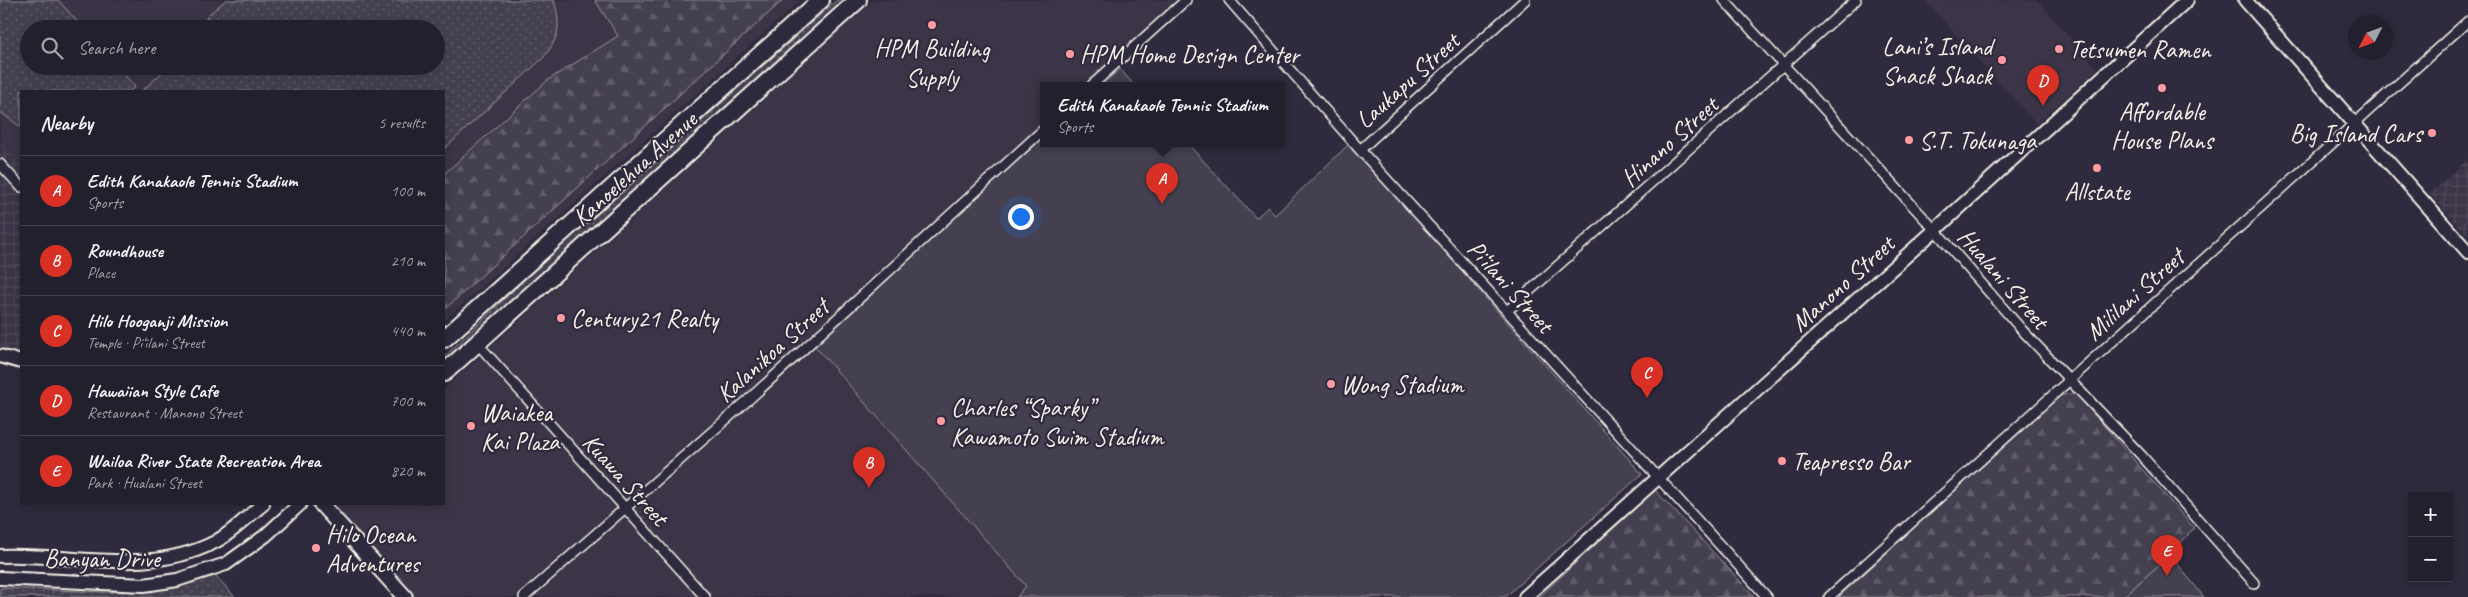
<!DOCTYPE html>
<meta charset="utf-8">
<style>
:root{--surface:#23202e;--page:#2f2d3a;--text:#f1f3f6;--muted:#a3a3aa;--line:#403e4a;--accent:#d93025}
body{margin:0;font-family:Caveat,sans-serif;background:var(--page);color:var(--text)}
.controls{position:absolute;right:15px;bottom:15px;display:grid;overflow:hidden;border-radius:0px;box-shadow:0 2px 12px #0003}
.controls button{width:45px;height:45px;display:grid;place-items:center;padding:0;border:0;border-bottom:1px solid var(--line);background:var(--surface);color:var(--text);font:25px sans-serif}
.compass{position:absolute;left:2348px;top:15px;width:45px;height:45px;border-radius:50%;background:var(--surface);box-shadow:0 2px 12px #0003;rotate:228deg}
.you{position:absolute;left:1020px;top:216px;width:18px;height:18px;margin:-12px;border:4px solid #fff;border-radius:50%;background:#1a73e8;box-shadow:0 0 0 8px #1a73e833}
.badge{display:grid;place-items:center;width:32px;height:32px;border-radius:50%;background:var(--accent);color:#fff;font-size:16px;font-weight:700}
.pin{position:absolute;translate:-50% -41px;filter:drop-shadow(0 1px 2px #0008)}
.pin::after{content:'';position:absolute;top:26px;width:18px;height:15px;background:inherit;clip-path:polygon(0 0,100% 0,50% 100%)}
.popup{position:absolute;left:1040px;top:82px;width:245px;height:65px;box-sizing:border-box;display:grid;place-content:center;border-radius:0px;background:var(--surface);filter:drop-shadow(0 1px 4px #0005);font-size:16px;white-space:nowrap;color:var(--muted)}
.popup b{font-size:19px;color:var(--text)}
.popup::after{content:'';position:absolute;left:50%;top:100%;margin-left:-10px;border:10px solid transparent;border-top-color:var(--surface)}
.list{margin:0;padding:0;list-style:none}
h2{display:flex;justify-content:space-between;align-items:center;height:65px;margin:0;padding:0 20px;font-size:21px}
h2 small{font-size:16px;font-weight:400;color:var(--muted)}
.list li{display:grid;grid-template-columns:32px 1fr auto;gap:15px;align-items:center;box-sizing:border-box;height:70px;padding:0 20px;border-top:1px solid var(--line)}
.list b{display:block;font-size:19px;white-space:nowrap}
.list p{margin:0;font-size:16px;white-space:nowrap;color:var(--muted)}
.list em{font-size:16px;font-style:normal;color:var(--muted)}
.icon{flex:none;width:28px;height:28px;fill:none;stroke:currentColor;stroke-width:2;stroke-linecap:round;stroke-linejoin:round}
.map{position:relative;flex:none;width:2468px;height:597px;overflow:hidden}
.search{position:absolute;background:var(--surface);box-shadow:0 2px 12px #0003;left:20px;top:20px;width:425px;height:55px;display:flex;align-items:center;gap:12px;box-sizing:border-box;padding:0 18px;border-radius:28px;color:var(--muted);font-size:19px}
.panel{position:absolute;background:var(--surface);box-shadow:0 2px 12px #0003;left:20px;top:90px;width:425px;height:415px;border-radius:0px}
.map>svg:first-child{display:block}
.built{fill:#3b3647;fill-rule:evenodd}
.industrial{fill:url(#industrial-grid)}
.grass{fill:url(#grass-dots);stroke:#9c989c}
.forest{fill:url(#forest-firs);stroke:#9c989c}
.park{fill:#454050;stroke:#9c989c}
.lines{fill:none;stroke-linecap:round;stroke-linejoin:round}
.street-casing{stroke:#f4f1e8;stroke-width:12}
.secondary-casing{stroke:#f4f1e8;stroke-width:16}
.primary-casing{stroke:#f4f1e8;stroke-width:18}
.highway-casing{stroke:#f4f1e8;stroke-width:20}
.street{stroke:#2f2a3d;stroke-width:9}
.secondary{stroke:#2f2a3d;stroke-width:12}
.primary{stroke:#2f2a3d;stroke-width:14}
.highway{stroke:#2f2a3d;stroke-width:16}
.poi-dot{fill:#ff9aa2;stroke:#2f2a3d;stroke-width:2}
.labels{text-anchor:middle;stroke-width:4.5;stroke-linejoin:round;paint-order:stroke}
.poi-label{font-size:25px;fill:#f4f1e8;stroke:#2f2a3d;text-anchor:start}
.street-label{font-size:25px;fill:#f4f1e8;stroke:#2f2a3d}
</style>
<div class="map">
<svg width="2468" height="597" viewBox="0 0 2468 597">
<defs>
<pattern id="industrial-grid" width="8" height="8" patternUnits="userSpaceOnUse" patternTransform="scale(1.25)"><rect width="8" height="8" fill="#3b3647"/><path d="M0 4h8M4 0v8" fill="none" stroke="#4e4a59"/></pattern>
<pattern id="grass-dots" width="8" height="8" patternUnits="userSpaceOnUse" patternTransform="scale(1.25)"><rect width="8" height="8" fill="#454050"/><path d="M2 2h.1M6 6h.1" fill="none" stroke="#605c69" stroke-width="1.8" stroke-linecap="round"/></pattern>
<pattern id="forest-firs" width="22" height="20" patternUnits="userSpaceOnUse" patternTransform="scale(1.25)"><rect width="22" height="20" fill="#454050"/><path d="M5 1l3.5 6h-7zM16 11l3.5 6h-7z" fill="#605c69"/></pattern>
</defs>
<rect width="100%" height="100%" fill="#2f2a3d"/>
<filter id="ink" filterUnits="userSpaceOnUse"><feTurbulence type="fractalNoise" baseFrequency=".02" numOctaves="2"/><feDisplacementMap in="SourceGraphic" scale="10" xChannelSelector="R" yChannelSelector="G"/><feConvolveMatrix kernelMatrix="1 2 1 2 8 2 1 2 1" color-interpolation-filters="sRGB"/></filter>
<g filter="url(#ink)">
<!-- built -->
<path class="built" d="M0 0H801L444 321V91H21V164L0 140ZM29 29H436V66H29Z
M873 0H1178L1086 85H1043V125L809 340 1026 586 1017 597H416L338 510 336 504H444V389Z
M1925 0H2037L2098 69 2036 124Z"/>
<!-- industrial -->
<path class="industrial" d="M0 140 21 164V356L0 351Z
M2468 159V236L2430 194Z"/>
<!-- grass -->
<path class="grass" d="M0 0H58L84 29H29V66H117L135 87 130 91H21V127L0 112Z
M226 0H554C561 26 560 37 543 58L444 149V91H142L169 66H436V29H199L209 14Z
M837 0H844L444 363V357L531 273Z
M216 576 235 597H0V588L105 592 169 589Z"/>
<!-- forest -->
<path class="forest" d="M595 0H783L444 310V174L548 80 618 36Z
M2075 393 2194 528 2170 555 2123 597H1839L2057 396Z
M1655 490 1755 597H1539Z"/>
<!-- park -->
<path class="park" d="M1120 69 1134 85H1102Z
M1043 138V143H1187L1256 218 1268 207 1275 215 1349 144 1642 474 1505 597H1017L1026 586 813 344Z
M2170 555 2204 597H2123Z"/>
<g class="lines">
<!-- street casing -->
<g class="street-casing">
<path id="street" d="M1229 0 1360 150 1767 597
M1724 0 1935 230 2022 330 2141 455 2254 583
M1092 85 1186 0
M1360 150 1525 0
M0 164 21 187
M1507 311 1856 0
M477 343 705 597
M524 597 747 401 1043 130
M1829 597 2468 21"/>
</g>
<!-- secondary casing -->
<g class="secondary-casing">
<path id="secondary" d="M2245 0 2468 252
M0 356 21 362
M0 556C72 553 147 577 215 542 232 533 247 517 263 504
M0 578 144 585 177 580 226 564 265 536 300 504
M1525 597 1935 230 2187 0"/>
</g>
<!-- primary casing -->
<g class="primary-casing">
<path id="primary" d="M321 504 405 597"/>
</g>
<!-- highway casing -->
<g class="highway-casing">
<path id="highway" d="M444 339 821 0
M444 373 858 0"/>
</g>
<!-- street -->
<use href="#street" class="street"/>
<!-- secondary -->
<use href="#secondary" class="secondary"/>
<!-- primary -->
<use href="#primary" class="primary"/>
<!-- highway -->
<use href="#highway" class="highway"/>
</g>
</g>
<!-- markers -->
<g class="poi-dot">
<circle cx="932" cy="25" r="5"/>
<circle cx="2059" cy="49" r="5"/>
<circle cx="1070" cy="54" r="5"/>
<circle cx="2002" cy="60" r="5"/>
<circle cx="2162" cy="88" r="5"/>
<circle cx="2432" cy="133" r="5"/>
<circle cx="1909" cy="140" r="5"/>
<circle cx="2097" cy="168" r="5"/>
<circle cx="561" cy="318" r="5"/>
<circle cx="1331" cy="384" r="5"/>
<circle cx="941" cy="421" r="5"/>
<circle cx="471" cy="426" r="5"/>
<circle cx="1782" cy="461" r="5"/>
<circle cx="316" cy="548" r="5"/>
</g>
<g class="labels">
<!-- poi labels -->
<g class="poi-label">
<text x="1992" y="55" text-anchor="end">Lani’s Island<tspan x="1992" dy="29">Snack Shack</tspan></text>
<text x="932" y="57" text-anchor="middle">HPM Building<tspan x="932" dy="29">Supply</tspan></text>
<text x="2069" y="58">Tetsumen Ramen</text>
<text x="1080" y="63">HPM Home Design Center</text>
<text x="2162" y="120" text-anchor="middle">Affordable<tspan x="2162" dy="29">House Plans</tspan></text>
<text x="2422" y="142" text-anchor="end">Big Island Cars</text>
<text x="1919" y="149">S.T. Tokunaga</text>
<text x="2097" y="200" text-anchor="middle">Allstate</text>
<text x="571" y="327">Century21 Realty</text>
<text x="1341" y="393">Wong Stadium</text>
<text x="951" y="416">Charles “Sparky”<tspan x="951" dy="29">Kawamoto Swim Stadium</tspan></text>
<text x="481" y="421">Waiakea<tspan x="481" dy="29">Kai Plaza</tspan></text>
<text x="1792" y="470">Teapresso Bar</text>
<text x="326" y="543">Hilo Ocean<tspan x="326" dy="29">Adventures</tspan></text>
</g>
<!-- street labels -->
<g class="street-label">
<text transform="translate(1407 80) rotate(-42)" y="9">Laukapu Street</text>
<text transform="translate(1669 141) rotate(-42)" y="9">Hinano Street</text>
<text transform="translate(634 168) rotate(-42)" y="9">Kanoelehua Avenue</text>
<text transform="translate(2004 278) rotate(49)" y="9">Hualani Street</text>
<text transform="translate(1842 283) rotate(-42)" y="9">Manono Street</text>
<text transform="translate(1511 286) rotate(48)" y="9">Pi‘ilani Street</text>
<text transform="translate(2134 294) rotate(-42)" y="9">Mililani Street</text>
<text transform="translate(772 350) rotate(-42)" y="9">Kalanikoa Street</text>
<text transform="translate(626 479) rotate(48)" y="9">Kuawa Street</text>
<text x="102" y="567">Banyan Drive</text>
</g>
</g>
</svg>
<div class="controls">
<button>+</button>
<button>−</button>
</div>
<svg class="compass" viewBox="-18 -18 36 36"><path d="M0-13l5 13h-10z" fill="#e53935"/><path d="M0 13l5-13h-10z" fill="#a3a3aa"/></svg>
<div class="you"></div>
<div class="pin badge" style="left:1162px;top:204px">A</div>
<div class="popup"><b>Edith Kanakaole Tennis Stadium</b>Sports</div>
<div class="pin badge" style="left:869px;top:488px">B</div>
<div class="pin badge" style="left:1647px;top:398px">C</div>
<div class="pin badge" style="left:2043px;top:106px">D</div>
<div class="pin badge" style="left:2167px;top:576px">E</div>
<div class="search"><svg class="icon" aria-label="search" viewBox="0 0 24 24"><circle cx="10" cy="10" r="6"/><path d="M15 15l6 6"/></svg>Search here</div>
<section class="panel">
<h2>Nearby<small>5 results</small></h2>
<ul class="list">
<li><span class="badge">A</span><div><b>Edith Kanakaole Tennis Stadium</b><p>Sports</p></div><em>100 m</em></li>
<li><span class="badge">B</span><div><b>Roundhouse</b><p>Place</p></div><em>210 m</em></li>
<li><span class="badge">C</span><div><b>Hilo Hooganji Mission</b><p>Temple · Pi‘ilani Street</p></div><em>440 m</em></li>
<li><span class="badge">D</span><div><b>Hawaiian Style Cafe</b><p>Restaurant · Manono Street</p></div><em>700 m</em></li>
<li><span class="badge">E</span><div><b>Wailoa River State Recreation Area</b><p>Park · Hualani Street</p></div><em>820 m</em></li>
</ul>
</section>
</div>
